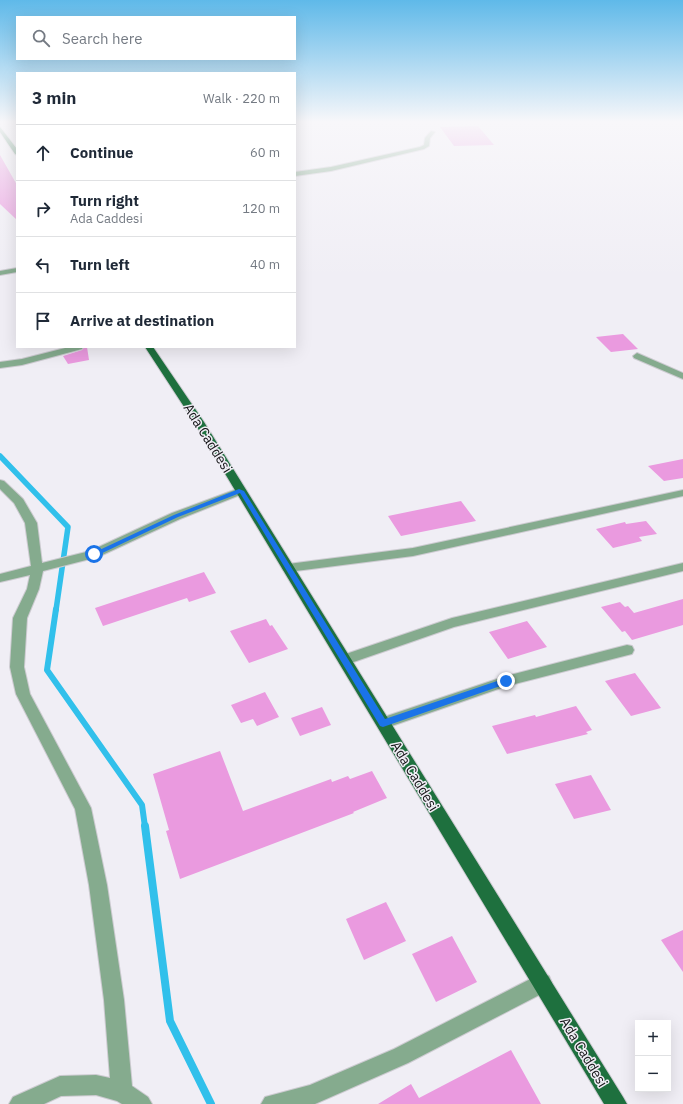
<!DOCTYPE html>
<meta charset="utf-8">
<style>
:root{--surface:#fff;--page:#f2f2f3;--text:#1f2937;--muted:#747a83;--line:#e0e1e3}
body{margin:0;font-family:"IBM Plex Sans",sans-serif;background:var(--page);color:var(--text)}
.controls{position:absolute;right:12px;bottom:12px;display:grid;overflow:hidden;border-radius:0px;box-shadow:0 4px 16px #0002}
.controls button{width:36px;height:36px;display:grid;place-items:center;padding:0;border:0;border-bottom:1px solid var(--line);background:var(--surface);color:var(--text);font:20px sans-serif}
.stop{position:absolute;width:12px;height:12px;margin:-9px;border:3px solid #1a73e8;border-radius:50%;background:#fff}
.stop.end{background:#1a73e8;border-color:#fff;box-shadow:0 1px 4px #0008}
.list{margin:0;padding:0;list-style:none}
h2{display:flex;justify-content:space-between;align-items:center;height:52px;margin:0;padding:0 16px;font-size:17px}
h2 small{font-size:13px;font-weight:400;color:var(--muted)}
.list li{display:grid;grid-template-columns:26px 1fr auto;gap:12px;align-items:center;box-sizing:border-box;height:56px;padding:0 16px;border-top:1px solid var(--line)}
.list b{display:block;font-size:15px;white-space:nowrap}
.list p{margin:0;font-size:13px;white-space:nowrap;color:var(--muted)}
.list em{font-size:13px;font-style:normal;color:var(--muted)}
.icon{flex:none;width:22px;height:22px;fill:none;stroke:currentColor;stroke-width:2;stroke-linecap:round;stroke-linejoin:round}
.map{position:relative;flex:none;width:683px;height:1104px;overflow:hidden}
.search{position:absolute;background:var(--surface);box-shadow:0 4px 16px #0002;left:16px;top:16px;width:280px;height:44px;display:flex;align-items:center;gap:10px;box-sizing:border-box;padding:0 14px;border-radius:0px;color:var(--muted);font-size:15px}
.panel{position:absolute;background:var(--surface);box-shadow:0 4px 16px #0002;left:16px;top:72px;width:280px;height:276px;border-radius:0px}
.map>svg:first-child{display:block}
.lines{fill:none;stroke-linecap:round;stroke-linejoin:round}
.stream-far2{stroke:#31c0eb;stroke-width:5.5}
.stream-far1{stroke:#31c0eb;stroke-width:6}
.stream{stroke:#31c0eb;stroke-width:8}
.building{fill:#ea9adf}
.minor-casing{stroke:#cdcbd1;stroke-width:2}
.major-casing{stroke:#cdcbd1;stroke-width:2}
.minor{fill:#85ab8e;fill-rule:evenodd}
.major{fill:#1e703e;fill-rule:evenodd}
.route{fill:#1a73e8}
.labels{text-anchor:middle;stroke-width:3;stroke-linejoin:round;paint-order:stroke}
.near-street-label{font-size:14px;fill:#141416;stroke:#f0eef5}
</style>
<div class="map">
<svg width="683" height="1104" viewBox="0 0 683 1104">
<rect width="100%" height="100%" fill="#f0eef5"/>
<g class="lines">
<!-- stream-far2 -->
<path class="stream-far2" d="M0 456 68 527 56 610"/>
<!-- stream-far1 -->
<path class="stream-far1" d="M56 609 47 670 142 805 145 827"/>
<!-- stream -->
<path class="stream" d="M145 826 170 1021 211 1104"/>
</g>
<!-- building -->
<path class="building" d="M478 126 494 145 454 146 440 127Z
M0 155 17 185V220L0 204Z
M623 334 638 349 611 352 596 337Z
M84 347H87L89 360 68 364 63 356 82 350Z
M683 459V478L664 481 648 466Z
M461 501 476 521 401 536 388 516Z
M646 521 657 534 639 537 642 541 613 548 596 529 625 522 626 524Z
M204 572 216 593 189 602 187 598 103 626 95 608Z
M683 599V625L632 640 625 631 622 632 601 607 620 602 625 607 628 606 634 613Z
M266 619 270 626 272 625 288 649 249 663 230 631Z
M527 621 547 647 508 659 489 632Z
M635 673 661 708 631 716 605 681Z
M265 692 279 717 257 726 253 719 241 723 231 705Z
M576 706 592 730 586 732 588 734 507 754 492 726 535 715 536 717Z
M322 707 331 725 300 736 291 718Z
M220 751 243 811 331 779 332 782 348 776 350 779 372 771 387 798 353 812 354 813 180 879 166 831 169 830 153 774Z
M591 775 611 810 574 819 555 784Z
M386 902 406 941 364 960 346 919Z
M683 930V972L661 940Z
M452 936 477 982 436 1002 412 954Z
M511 1050 541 1104H378L411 1084 419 1098Z"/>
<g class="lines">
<!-- minor casing -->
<g class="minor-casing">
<path id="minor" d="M431 131 435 132 430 138 429 146 424 149 331 171 295 176V172L331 167 420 147 424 145 425 138Z
M17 268V272L0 275V271Z
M69 347H83L82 349 22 365 0 368V362L22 359Z
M637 353 683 373V379L634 358 633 356Z
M0 480 4 481 23 499 37 523 42 563 90 551 172 513 237 489 241 488 246 491 245 493 180 519 98 557 43 571 39 589 27 618 24 667 30 694 91 808 107 885 124 1000 132 1086 148 1097 152 1104H122L117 1101 96 1095 61 1096 44 1104H9L13 1097 60 1076 96 1075 110 1078 104 1000 89 885 75 809 16 694 10 667 13 618 27 589 30 575 0 582V574L31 566 25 523 14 503 0 489Z
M683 490V496L413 556 288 572 284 571 282 568 284 565 288 564 413 548Z
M683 563V571L454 627 345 665 340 664 338 660 340 656 452 618Z
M627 645 632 646 634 650 632 654 507 686 383 729 378 727 376 723 378 719 506 676Z
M542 973 549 976 552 983 549 990 408 1063 315 1104H261L265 1097 310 1085 394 1049Z"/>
</g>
<!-- major casing -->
<g class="major-casing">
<path id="major" d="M0 127 17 149V155L15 154 0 132Z
M145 347H153L204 422 623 1097 627 1104H604L194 422Z"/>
</g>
<!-- minor -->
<use href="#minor" class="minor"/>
<!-- major -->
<use href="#major" class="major"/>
</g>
<!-- sky -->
<linearGradient id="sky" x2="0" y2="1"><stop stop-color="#5fb9e9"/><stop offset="0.44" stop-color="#f8f7fa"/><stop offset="1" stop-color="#f8f7fa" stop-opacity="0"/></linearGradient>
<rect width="683" height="277" fill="url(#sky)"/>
<!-- route -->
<path class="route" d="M239 489 244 491 385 719 506 678 510 681 509 683 383 727 380 726 240 493 178 517 96 556H94L91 554 174 515Z"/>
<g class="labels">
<!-- near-street labels -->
<g class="near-street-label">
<text transform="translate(208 438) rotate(58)" y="5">Ada Caddesi</text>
<text transform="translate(415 776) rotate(59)" y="5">Ada Caddesi</text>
<text transform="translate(584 1052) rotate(59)" y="5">Ada Caddesi</text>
</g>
</g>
</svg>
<div class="controls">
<button>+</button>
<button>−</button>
</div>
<div class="stop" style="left:94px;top:554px"></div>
<div class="stop end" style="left:506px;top:681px"></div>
<div class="search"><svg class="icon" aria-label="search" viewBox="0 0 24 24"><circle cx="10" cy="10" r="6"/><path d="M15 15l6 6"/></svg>Search here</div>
<section class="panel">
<h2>3 min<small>Walk · 220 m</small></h2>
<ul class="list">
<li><svg class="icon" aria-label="ahead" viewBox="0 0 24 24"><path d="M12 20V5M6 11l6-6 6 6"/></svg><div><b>Continue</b></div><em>60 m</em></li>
<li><svg class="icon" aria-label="right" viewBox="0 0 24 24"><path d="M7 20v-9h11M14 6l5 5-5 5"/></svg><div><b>Turn right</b><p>Ada Caddesi</p></div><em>120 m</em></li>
<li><svg class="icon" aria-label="left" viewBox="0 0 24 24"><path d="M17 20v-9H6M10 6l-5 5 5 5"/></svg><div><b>Turn left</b></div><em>40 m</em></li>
<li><svg class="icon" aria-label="arrive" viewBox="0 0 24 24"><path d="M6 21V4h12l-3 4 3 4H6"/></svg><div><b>Arrive at destination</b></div></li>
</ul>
</section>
</div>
